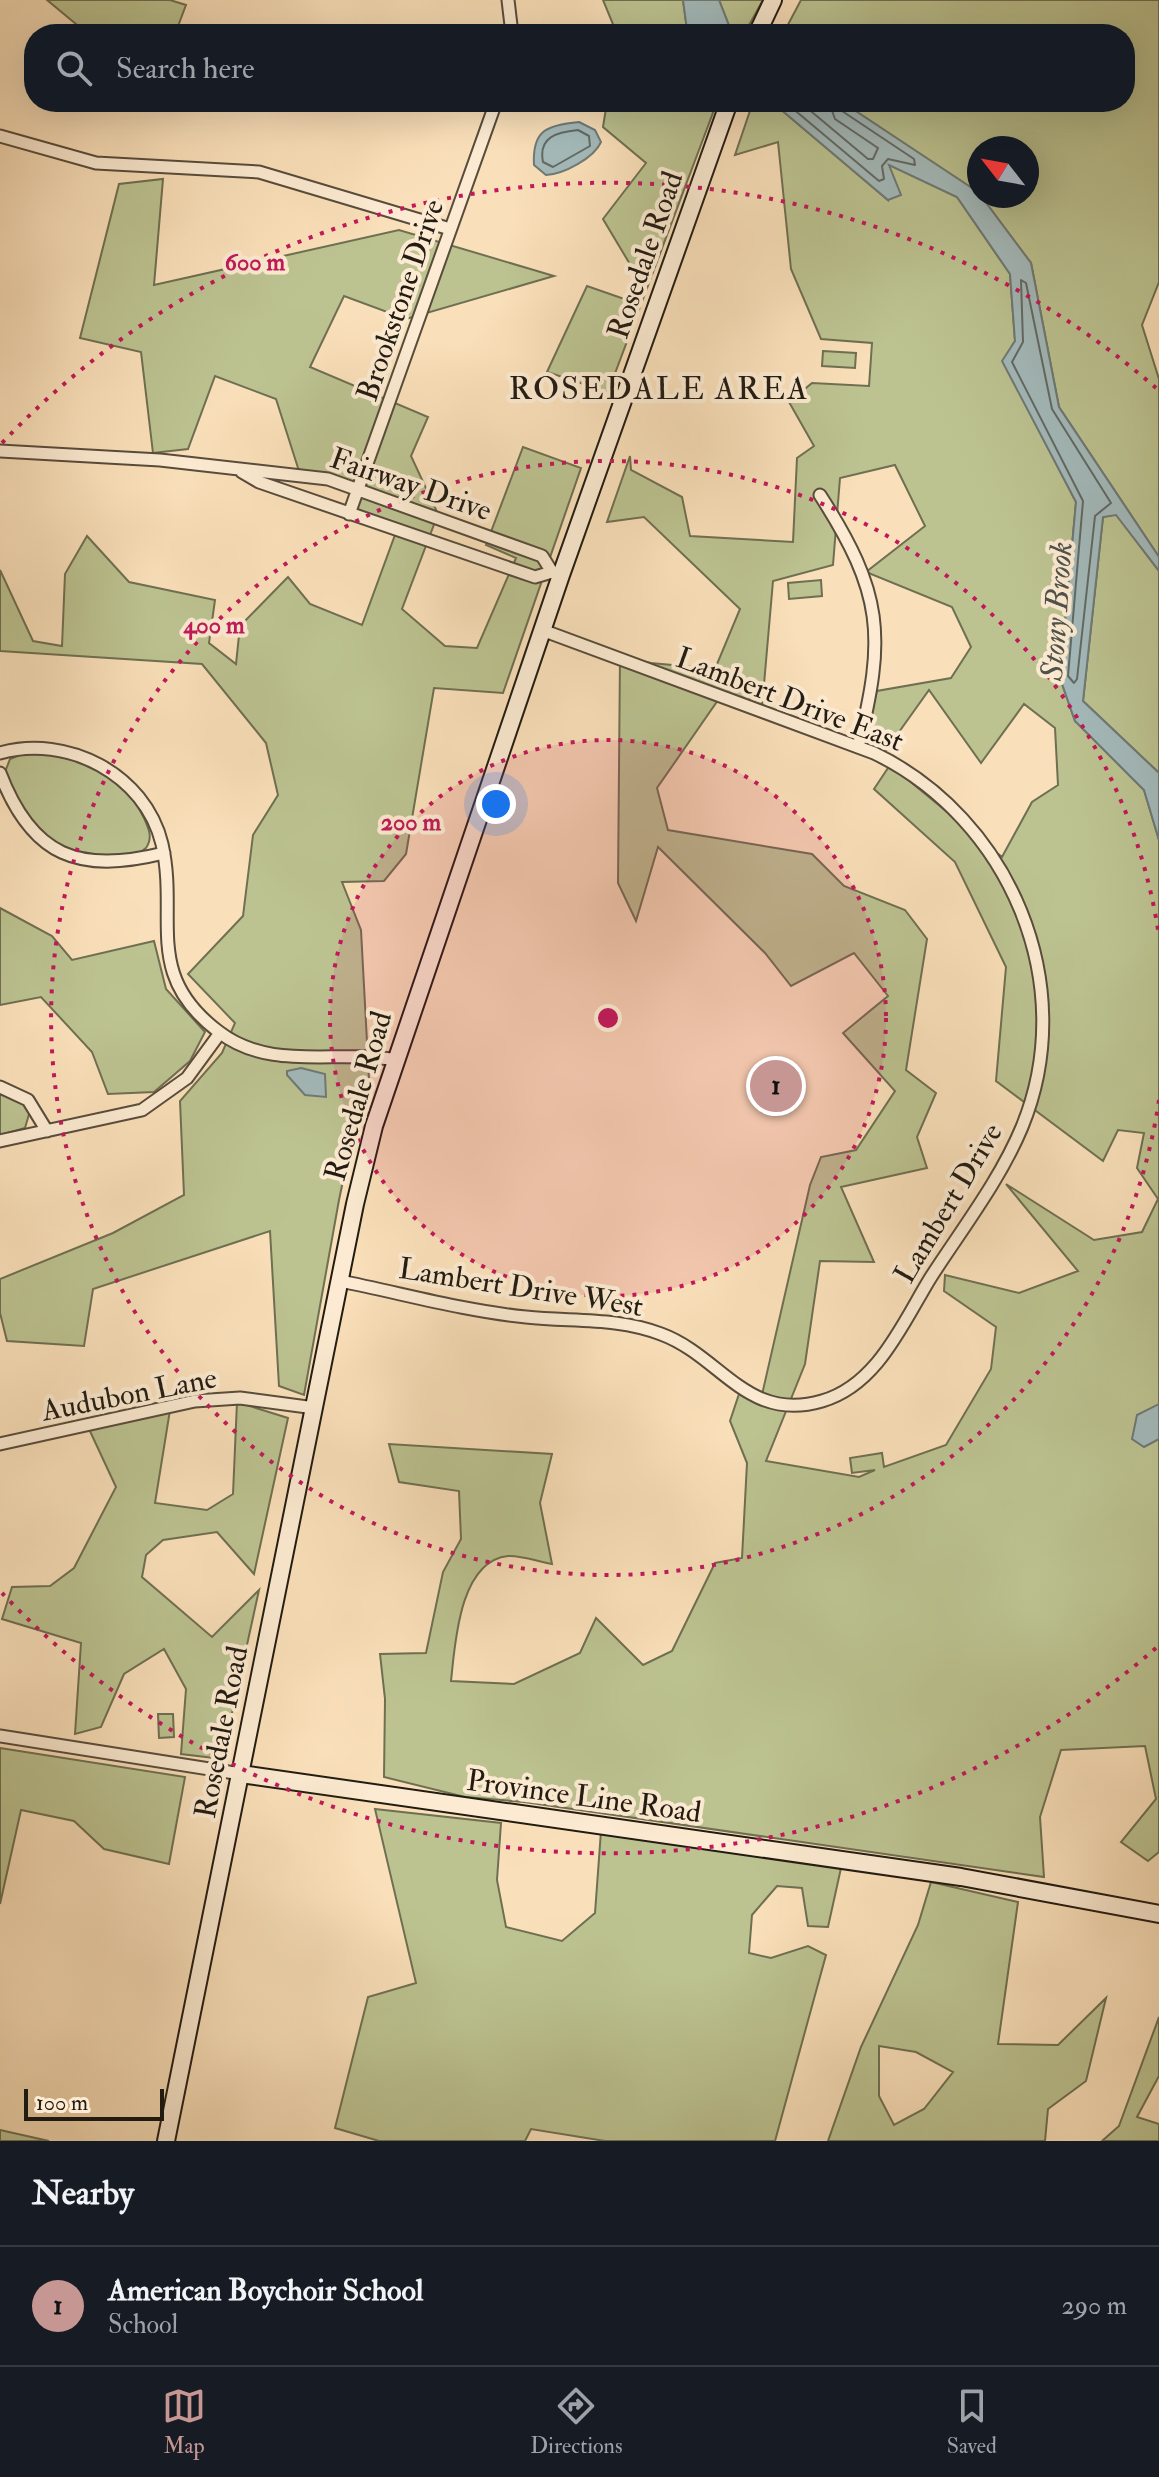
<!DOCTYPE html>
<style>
:root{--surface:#171b24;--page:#242831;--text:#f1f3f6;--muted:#9ea1a6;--line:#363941;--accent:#c59692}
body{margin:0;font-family:"IM FELL Double Pica",serif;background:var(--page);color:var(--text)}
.compass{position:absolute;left:967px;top:136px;width:72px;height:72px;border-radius:50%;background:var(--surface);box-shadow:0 8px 32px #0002;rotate:301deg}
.scale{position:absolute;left:24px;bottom:20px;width:140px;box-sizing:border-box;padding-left:8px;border:4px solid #221b12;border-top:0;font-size:22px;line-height:28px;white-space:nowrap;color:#221b12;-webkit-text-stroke:6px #fcebd2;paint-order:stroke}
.you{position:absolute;left:496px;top:804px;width:28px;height:28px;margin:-20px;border:6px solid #fff;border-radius:50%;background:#1a73e8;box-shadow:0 0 0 12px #1a73e833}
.badge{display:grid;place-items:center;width:52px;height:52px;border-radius:50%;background:var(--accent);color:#111;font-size:26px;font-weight:700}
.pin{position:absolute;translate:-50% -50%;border:4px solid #fff;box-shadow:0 2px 8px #0006}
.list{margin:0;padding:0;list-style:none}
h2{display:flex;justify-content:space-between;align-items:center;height:104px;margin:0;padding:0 32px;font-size:34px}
h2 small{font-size:26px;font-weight:400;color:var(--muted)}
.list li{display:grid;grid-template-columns:52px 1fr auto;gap:24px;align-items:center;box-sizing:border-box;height:120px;padding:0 32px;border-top:2px solid var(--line)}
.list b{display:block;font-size:30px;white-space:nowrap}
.list p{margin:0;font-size:26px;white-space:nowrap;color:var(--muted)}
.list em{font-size:26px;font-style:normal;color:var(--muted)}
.icon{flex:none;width:44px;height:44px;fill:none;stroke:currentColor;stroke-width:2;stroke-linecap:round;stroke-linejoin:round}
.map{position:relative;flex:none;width:1159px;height:2141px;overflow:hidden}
.search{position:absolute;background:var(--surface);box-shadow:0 8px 32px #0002;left:24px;right:24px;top:24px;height:88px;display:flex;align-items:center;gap:20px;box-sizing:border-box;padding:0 28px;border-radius:32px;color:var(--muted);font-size:30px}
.sheet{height:224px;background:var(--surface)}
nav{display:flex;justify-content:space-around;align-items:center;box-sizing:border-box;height:112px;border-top:2px solid var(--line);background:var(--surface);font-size:22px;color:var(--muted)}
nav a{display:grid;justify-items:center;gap:4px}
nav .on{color:var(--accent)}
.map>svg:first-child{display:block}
.green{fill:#bcc391;stroke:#6f6f52;stroke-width:2;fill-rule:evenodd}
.water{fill:#a3babb;stroke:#6f7a77;stroke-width:2}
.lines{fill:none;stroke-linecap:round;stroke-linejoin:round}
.shore{stroke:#626a66;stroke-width:2}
.street-casing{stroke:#584c3c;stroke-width:15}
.secondary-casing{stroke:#221b12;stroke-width:20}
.street{stroke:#fcebd2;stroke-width:11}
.secondary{stroke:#fcebd2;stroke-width:16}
.ring{fill:none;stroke:#c2185b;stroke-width:4;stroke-dasharray:4 8}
.labels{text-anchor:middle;stroke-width:8;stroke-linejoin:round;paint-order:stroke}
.street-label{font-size:30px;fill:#221b12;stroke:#fcebd2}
.neighbourhood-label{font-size:32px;letter-spacing:2px;fill:#221b12;stroke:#fcebd2}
.water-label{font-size:32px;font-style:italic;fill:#4f534d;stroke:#fcebd2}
.centre{fill:#c2185b;stroke:#fcebd2;stroke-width:4}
.ring-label{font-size:24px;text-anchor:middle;font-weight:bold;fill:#c2185b;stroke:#fcebd2;stroke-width:8;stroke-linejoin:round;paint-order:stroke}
</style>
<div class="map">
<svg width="1159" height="2141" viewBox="0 0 1159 2141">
<rect width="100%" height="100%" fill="#fae0ba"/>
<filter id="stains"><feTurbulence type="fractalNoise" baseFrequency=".0025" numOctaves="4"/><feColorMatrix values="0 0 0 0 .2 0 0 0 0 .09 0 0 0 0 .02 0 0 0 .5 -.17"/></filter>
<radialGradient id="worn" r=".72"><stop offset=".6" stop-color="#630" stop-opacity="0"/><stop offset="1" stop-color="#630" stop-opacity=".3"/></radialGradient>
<!-- green -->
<path class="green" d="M47 0H170L186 5 175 34H88Z
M603 0H683L687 29 692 34H617Z
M719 0H763L744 34 730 28Z
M801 0H1159V282L1142 325 1159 379V557L1059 407 1031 263 981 196H1027V148H979V193L842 102H1125V34H783Z
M607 102H717L608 392 547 372 587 286 630 301 640 281 603 219 646 163 603 127Z
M753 102H772L888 200V164L957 197 1010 274 1015 341 1003 361 1076 502 1060 678 1075 721 1144 790 1159 840V1852L1148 1861 1121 1842 1156 1799 1145 1746 1061 1750 1040 1817 1044 1877 524 1802 465 1797 384 1777 385 1699 380 1654 426 1653 443 1572 461 1539 459 1491 399 1482 389 1444 552 1454 540 1503 552 1564C539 1562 521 1555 508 1556 459 1561 455 1645 451 1681L514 1684 580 1653 596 1618 643 1665 672 1651 715 1563 742 1558 747 1463 730 1421 741 1388 761 1399 810 1185 821 1157 856 1150 895 1091 843 1033 888 996 854 953 791 986 765 953 658 847 636 921 618 883 620 657 651 663 715 669 740 609 644 517 607 522 630 456 631 470 682 497 690 536 793 542 797 458 814 446 789 402 812 383 869 386 872 343 821 339 791 269 778 142 735 155ZM895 465 925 526 866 572 952 607 971 647 951 678 877 691 858 749 879 760 929 690 981 763 1024 704 1055 728 1058 785 1032 802 1002 857 890 765 874 789 955 862 1006 967 996 1081 1103 1161 1118 1130 1144 1133 1137 1168 1158 1199 1142 1232 1094 1240 1006 1184 1078 1271 1019 1293 945 1275 944 1291 996 1327 991 1369 946 1445 884 1467 882 1453 850 1458 852 1473 875 1470 859 1477 766 1461 805 1364 820 1261 874 1262 841 1187 927 1168 917 1137 936 1093 906 1070 927 939 905 910 844 886 812 854 668 830 657 788 723 693 762 707 773 581 833 565 840 478Z
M163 179 154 285 399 230 554 276 406 319 344 296 310 367 428 417 411 456 438 514 402 609 445 646 477 648 516 558 486 545 523 447 581 468 503 693 434 688 406 854 384 881 342 882 361 930 369 1079 357 1114 339 1200 304 1395 279 1386 270 1231 93 1289 84 1346 7 1341 0 1313V1279L113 1233 184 1195 180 1101 222 1053 235 1023 188 974 243 916 253 835 278 795 266 743 202 664 0 651V570L33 641 62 646 65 574 87 536 129 582 215 600 209 643 236 664 240 626 288 577 310 604 362 625 396 532 346 512 356 485 299 471 276 399 215 376 188 449 153 453 141 352 80 338 119 184Z
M823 351 856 353 855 368 822 366Z
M1116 514 1159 571V773L1083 701 1103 517Z
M821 580 822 596 789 599 788 583Z
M28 752C76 756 122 772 144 818 149 829 153 838 146 848 135 858 119 857 105 856 45 852 27 824 5 772L10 759Z
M0 908 52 936 72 960 154 941 166 989 205 1032 190 1061 154 1092 108 1094 92 1052 41 997 0 1005Z
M0 1092 23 1102 30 1111 25 1128 0 1135Z
M237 1402 288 1418 254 1574 217 1532 163 1540 146 1555 142 1577 212 1637 259 1590 222 1759 181 1754 186 1689 164 1649 124 1674 101 1727 75 1734 81 1643 2 1619 12 1587 50 1586 74 1568 116 1487 89 1429 171 1404 155 1503 207 1510 233 1494Z
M158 1714H173L174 1737 159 1738Z
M0 1748 185 1777 169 1864 104 1849 74 1821 21 1810 0 1904Z
M375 1809 501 1823 497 1880 506 1927 562 1941 595 1913 601 1831 841 1868 828 1927 808 1926 802 1888 777 1886 752 1915 749 1953 771 1958 808 1946 826 1955 775 2141H605L531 2129 525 2141H379L335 2128 368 1997 416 1983Z
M931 1882 1018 1902 998 2044 1058 2045 1106 1998 1086 2081 1048 2109 1045 2141H828L861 2047 918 1925ZM879 2046 916 2052 953 2072 924 2109 894 2125 879 2096Z
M1159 2017V2076L1137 2117 1159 2124V2141H1102L1119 2126Z
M0 2130 49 2141H0Z"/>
<!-- water -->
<path class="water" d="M683 0H719L730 28 738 34H692L687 30Z
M772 102H842L978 192 1031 263 1059 407 1159 557V571L1116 515 1103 517 1083 701 1159 773V840L1144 790 1075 721 1060 678 1076 502 1002 361 1015 341 1010 274 957 197 889 165 901 195 888 200Z
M579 122 595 130 601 142C594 158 564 174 546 175L534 165C532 130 547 125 579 122Z
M301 1068 325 1074 326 1097 305 1095 287 1075V1071Z
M1159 1404V1439L1144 1447 1132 1439 1137 1415Z"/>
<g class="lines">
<!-- shore -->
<path class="shore" d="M785 102 879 181 884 179 882 166 888 159 915 165 914 159 842 111 839 102
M800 102 868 159H873L878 148 835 119 829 102
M578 130 589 136 590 146 553 167 543 162C538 137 557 132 578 130Z
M1021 280 1026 283 1052 409 1111 503 1095 516 1077 679 1074 683 1068 676 1083 501 1012 362 1023 342Z"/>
<!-- street casing -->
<g class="street-casing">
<path id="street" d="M508 0 512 34
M0 136 96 163 259 172 450 229
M0 451 160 460 328 479 542 556 552 572 561 575
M242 472 259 482 535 577 552 572
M820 495C883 593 886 636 858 747
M349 514 496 102
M0 753C67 734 145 774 162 844 179 919 142 974 219 1032 271 1072 337 1049 396 1060
M0 773C32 857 79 874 164 853
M0 1087 28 1100 47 1131
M0 1141 142 1110 187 1078 220 1033
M340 1281C401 1293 464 1311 526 1317 572 1322 617 1317 661 1334 721 1356 747 1423 822 1401 878 1385 903 1322 931 1277 962 1229 1000 1180 1022 1127 1081 984 1009 818 874 753L542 630
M0 1444 195 1401 240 1398 315 1408
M0 1736 241 1774"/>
</g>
<!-- secondary casing -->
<g class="secondary-casing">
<path id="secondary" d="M757 34 773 0
M241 1774 961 1877 1159 1914
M166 2141 355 1204 374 1126 561 575 729 102"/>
</g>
<!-- street -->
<use href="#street" class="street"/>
<!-- secondary -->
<use href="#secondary" class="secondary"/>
</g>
<!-- distance rings -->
<circle cx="608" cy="1018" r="278" fill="#c2185b" fill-opacity=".12"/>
<g class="ring">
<circle cx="608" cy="1018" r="278"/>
<path d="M1159 1100A557 557 0 1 1 1159 936"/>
<path d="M1156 1648A835 835 0 0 1 2 1593M2 443A835 835 0 0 1 1156 388"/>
</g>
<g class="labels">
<!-- street labels -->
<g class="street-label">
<text transform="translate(645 255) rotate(-71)" y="10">Rosedale Road</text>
<text transform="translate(400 300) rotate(-71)" y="10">Brookstone Drive</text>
<text transform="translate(411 484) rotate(19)" y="10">Fairway Drive</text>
<text transform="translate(790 699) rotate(21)" y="10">Lambert Drive East</text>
<text transform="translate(358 1096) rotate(-74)" y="10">Rosedale Road</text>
<text transform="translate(948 1203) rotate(-59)" y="10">Lambert Drive</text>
<text transform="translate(521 1287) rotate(9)" y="10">Lambert Drive West</text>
<text transform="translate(129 1394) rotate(-11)" y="10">Audubon Lane</text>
<text transform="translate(221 1732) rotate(-79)" y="10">Rosedale Road</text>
<text transform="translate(584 1796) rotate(8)" y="10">Province Line Road</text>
</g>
<!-- neighbourhood labels -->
<g class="neighbourhood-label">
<text x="659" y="399">ROSEDALE AREA</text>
</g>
<!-- water labels -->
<g class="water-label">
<text transform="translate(1056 611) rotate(-86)" y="11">Stony Brook</text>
</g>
</g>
<circle cx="608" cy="1018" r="12" class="centre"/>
<g class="ring-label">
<text x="255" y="270">600 m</text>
<text x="214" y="633">400 m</text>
<text x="411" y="830">200 m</text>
</g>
<rect width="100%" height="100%" filter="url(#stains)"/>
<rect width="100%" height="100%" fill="url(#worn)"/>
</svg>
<svg class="compass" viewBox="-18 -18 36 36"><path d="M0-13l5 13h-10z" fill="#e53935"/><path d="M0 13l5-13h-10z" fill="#9ea1a6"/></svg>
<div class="scale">100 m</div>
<div class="you"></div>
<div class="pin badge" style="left:776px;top:1086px">1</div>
<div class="search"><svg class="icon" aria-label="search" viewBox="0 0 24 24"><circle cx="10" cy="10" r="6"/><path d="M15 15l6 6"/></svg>Search here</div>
</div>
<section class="sheet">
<h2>Nearby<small></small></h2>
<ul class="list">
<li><span class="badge">1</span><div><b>American Boychoir School</b><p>School</p></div><em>290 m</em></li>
</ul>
</section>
<nav>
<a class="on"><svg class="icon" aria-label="map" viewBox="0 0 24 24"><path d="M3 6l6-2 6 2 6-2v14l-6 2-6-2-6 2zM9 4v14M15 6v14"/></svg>Map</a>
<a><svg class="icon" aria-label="directions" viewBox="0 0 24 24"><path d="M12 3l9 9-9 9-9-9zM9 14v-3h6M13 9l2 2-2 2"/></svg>Directions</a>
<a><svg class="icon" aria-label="saved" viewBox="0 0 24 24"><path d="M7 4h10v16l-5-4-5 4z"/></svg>Saved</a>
</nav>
